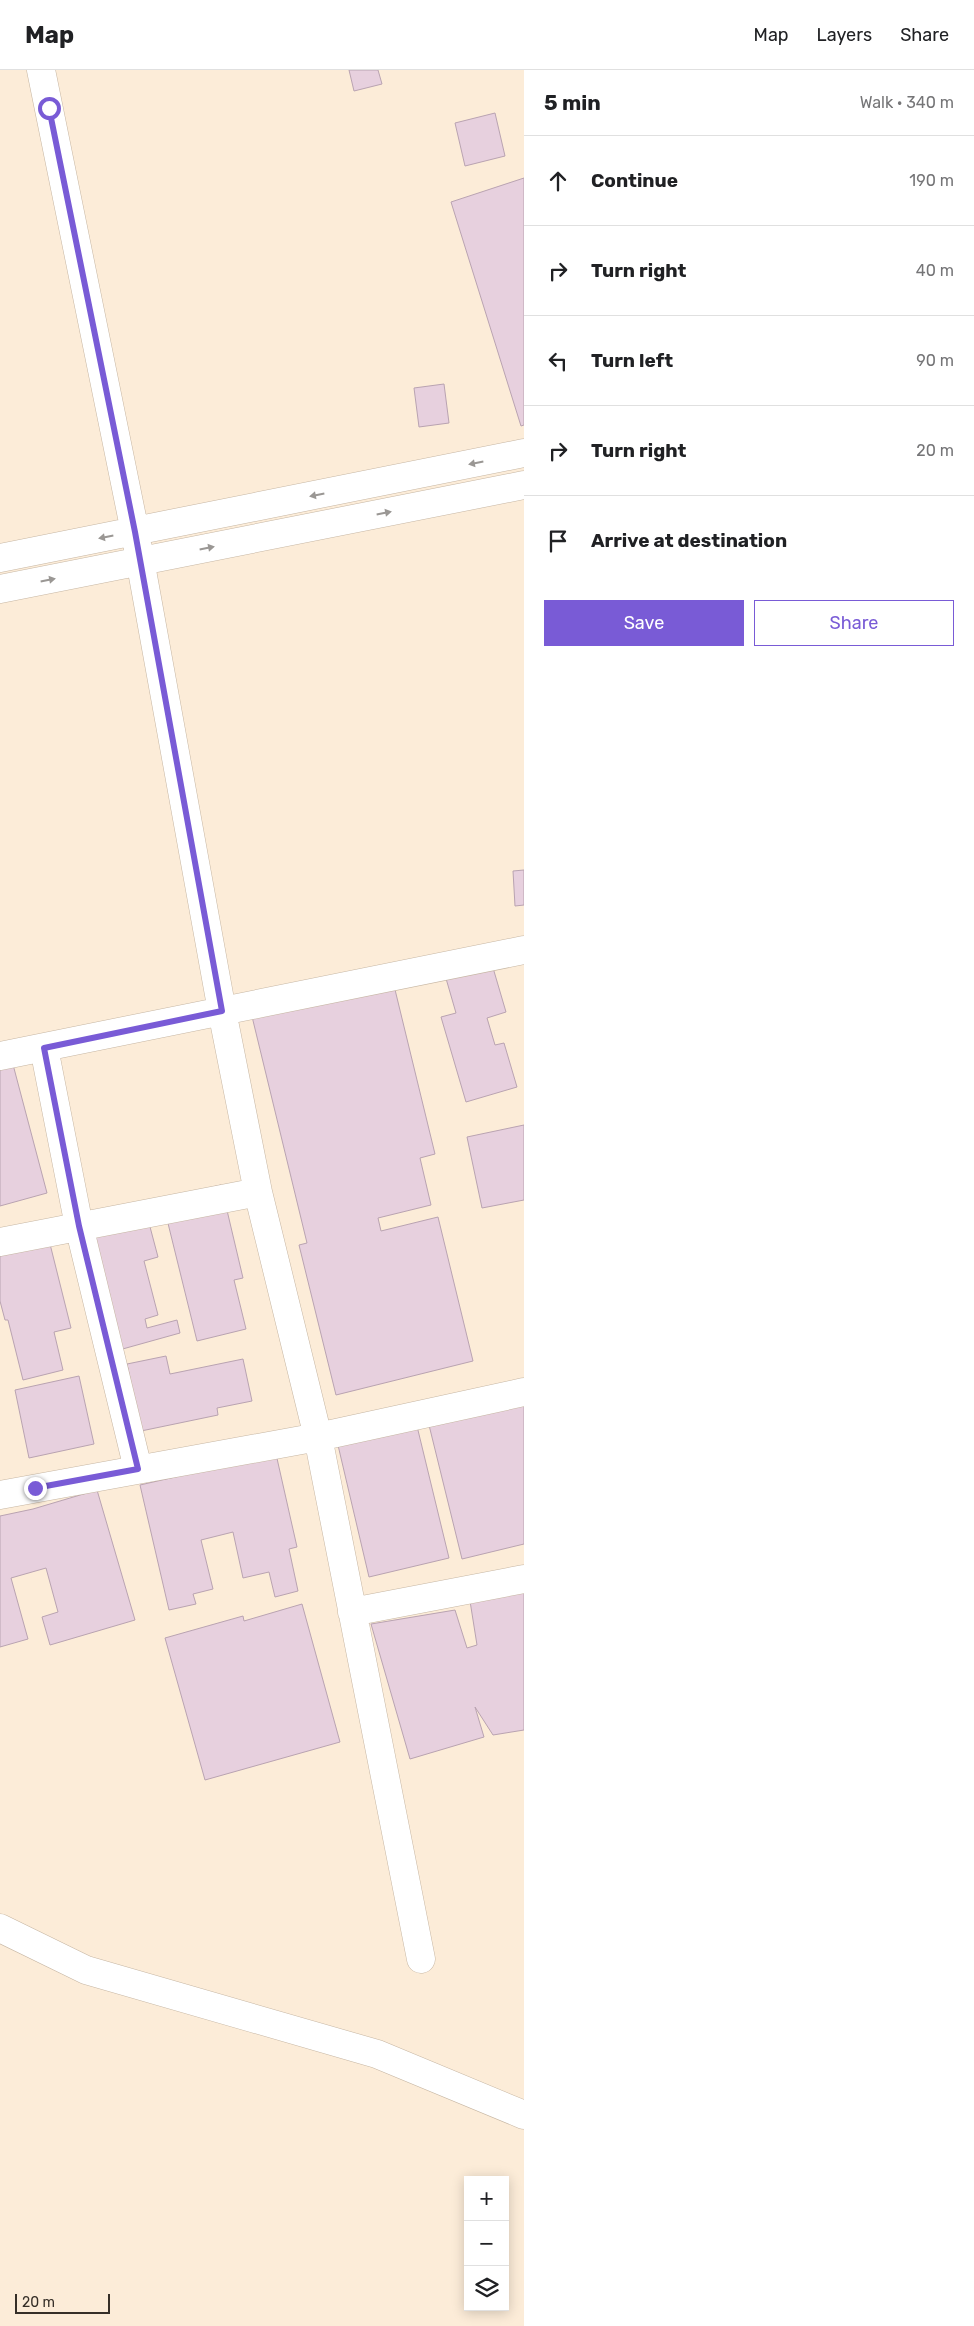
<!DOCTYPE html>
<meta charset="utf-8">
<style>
:root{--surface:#fff;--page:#f6f6f6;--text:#202124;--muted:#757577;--line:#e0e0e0;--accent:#795bd6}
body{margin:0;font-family:Rubik,sans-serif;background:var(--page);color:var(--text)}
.controls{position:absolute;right:15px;bottom:15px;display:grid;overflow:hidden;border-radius:0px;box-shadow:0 2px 12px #0003}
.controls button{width:45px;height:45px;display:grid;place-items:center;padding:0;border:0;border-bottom:1px solid var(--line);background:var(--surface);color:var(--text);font:25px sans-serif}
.scale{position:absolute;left:15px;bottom:12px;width:95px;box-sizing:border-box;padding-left:5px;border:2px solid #362f28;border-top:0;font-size:14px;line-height:18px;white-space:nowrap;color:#362f28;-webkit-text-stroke:4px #fcecd8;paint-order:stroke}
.stop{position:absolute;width:15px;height:15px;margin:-11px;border:4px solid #795bd6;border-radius:50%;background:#fff}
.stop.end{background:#795bd6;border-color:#fff;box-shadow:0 1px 5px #0008}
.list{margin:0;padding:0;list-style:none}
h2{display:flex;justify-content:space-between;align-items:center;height:65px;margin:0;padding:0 20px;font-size:21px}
h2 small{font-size:16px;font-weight:400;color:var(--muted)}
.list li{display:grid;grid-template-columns:32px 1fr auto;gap:15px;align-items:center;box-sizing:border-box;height:90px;padding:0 20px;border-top:1px solid var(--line)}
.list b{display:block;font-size:19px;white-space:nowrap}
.list em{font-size:16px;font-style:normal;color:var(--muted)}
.actions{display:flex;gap:10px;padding:15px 20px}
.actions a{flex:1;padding:11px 0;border:1px solid var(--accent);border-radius:0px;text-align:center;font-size:18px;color:var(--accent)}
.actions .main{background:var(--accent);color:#fff}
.icon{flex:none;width:28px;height:28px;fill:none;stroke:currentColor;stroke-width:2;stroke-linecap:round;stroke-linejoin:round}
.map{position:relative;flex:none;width:524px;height:2256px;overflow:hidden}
header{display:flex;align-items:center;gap:30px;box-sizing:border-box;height:70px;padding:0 25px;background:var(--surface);border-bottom:1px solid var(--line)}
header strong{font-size:24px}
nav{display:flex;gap:28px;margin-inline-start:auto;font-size:18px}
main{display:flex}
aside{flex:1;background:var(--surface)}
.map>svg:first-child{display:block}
.building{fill:#e7d0de;stroke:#b9a3b1}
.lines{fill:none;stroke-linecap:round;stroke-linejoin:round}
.street-casing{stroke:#c6b6a3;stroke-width:29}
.street{stroke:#fff;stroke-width:28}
.oneway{fill:#9a9794}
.route{stroke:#795bd6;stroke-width:6}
</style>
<header>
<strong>Map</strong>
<nav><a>Map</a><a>Layers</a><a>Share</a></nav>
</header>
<main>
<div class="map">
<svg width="524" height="2256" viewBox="0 0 524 2256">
<rect width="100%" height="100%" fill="#fcecd8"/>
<!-- building -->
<path class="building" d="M349 0H378L382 14 354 21Z
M495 43 505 86 465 96 455 53Z
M524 108V355L521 356 451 132Z
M444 314 449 353 419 357 414 318Z
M524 800V835L515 836 513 801Z
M491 891 506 942 487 948 495 975 504 973 517 1017 466 1032 441 947 456 943 445 905Z
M389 895 435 1084 420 1088 431 1135 378 1148 381 1161 438 1147 473 1291 336 1325 299 1175 307 1173 248 930Z
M11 987 47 1123 0 1136V990Z
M524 1055V1130L482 1138 467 1067Z
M221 1115 243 1208 234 1210 246 1259 197 1271 162 1129Z
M145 1138 158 1187 144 1191 158 1245 145 1249 147 1258 177 1250 180 1263 119 1280 85 1153Z
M49 1170 71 1258 54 1262 63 1300 23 1310 8 1250H5L0 1231V1183Z
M166 1286 170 1304 243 1289 252 1331 217 1338 218 1345 141 1361 127 1294Z
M79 1306 94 1374 29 1388 15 1320Z
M524 1327V1474L462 1489 428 1351Z
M416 1352 449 1488 369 1507 337 1371Z
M276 1384 297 1477 289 1479 298 1521 275 1527 269 1502 243 1508 233 1462 201 1470 213 1519 193 1524 196 1534 169 1540 140 1415Z
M97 1420 135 1550 50 1575 42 1547 58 1542 46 1498 11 1508 28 1569 0 1577V1446L33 1439Z
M524 1522V1660L493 1665 475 1637 484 1667 410 1689 371 1554 455 1540 467 1578 477 1575 470 1531Z
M302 1534 340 1672 205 1710 165 1568 243 1546 244 1551Z"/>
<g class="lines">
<!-- street casing -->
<g class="street-casing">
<path id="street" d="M41 0 135 462 222 941 258 1122 318 1367 421 1889
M0 488 524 383
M0 519 524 415
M44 978 79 1156 138 1399
M0 986 524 880
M0 1172 258 1122
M0 1425 318 1367 524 1322
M352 1542 524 1509
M0 1858 86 1900 377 1984 524 2045"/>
</g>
<!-- street -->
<use href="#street" class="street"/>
</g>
<!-- one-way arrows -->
<defs><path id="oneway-solid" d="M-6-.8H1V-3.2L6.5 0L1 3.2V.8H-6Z" transform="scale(1.25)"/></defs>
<g class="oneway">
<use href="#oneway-solid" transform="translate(476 393) rotate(169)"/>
<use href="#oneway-solid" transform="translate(317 425) rotate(169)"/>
<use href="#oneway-solid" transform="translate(384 443) rotate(-11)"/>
<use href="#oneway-solid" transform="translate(106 467) rotate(169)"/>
<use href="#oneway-solid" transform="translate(207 478) rotate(-11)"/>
<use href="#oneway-solid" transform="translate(48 510) rotate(-11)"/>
</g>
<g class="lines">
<!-- route -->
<path class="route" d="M35 1418 138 1399 79 1156 44 978 222 941 135 462 49 38"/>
</g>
</svg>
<div class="controls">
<button>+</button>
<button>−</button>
<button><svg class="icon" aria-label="layers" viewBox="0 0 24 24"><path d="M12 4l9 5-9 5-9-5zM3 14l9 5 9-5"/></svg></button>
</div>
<div class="scale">20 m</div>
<div class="stop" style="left:49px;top:38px"></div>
<div class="stop end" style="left:35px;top:1418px"></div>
</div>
<aside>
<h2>5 min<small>Walk · 340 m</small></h2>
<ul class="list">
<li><svg class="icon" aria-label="ahead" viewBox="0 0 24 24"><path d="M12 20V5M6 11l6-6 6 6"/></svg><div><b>Continue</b></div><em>190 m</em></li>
<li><svg class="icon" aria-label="right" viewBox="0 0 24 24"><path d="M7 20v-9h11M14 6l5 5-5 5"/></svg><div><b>Turn right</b></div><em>40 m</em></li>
<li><svg class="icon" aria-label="left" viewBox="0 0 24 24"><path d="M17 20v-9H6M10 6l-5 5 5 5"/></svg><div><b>Turn left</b></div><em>90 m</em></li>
<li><svg class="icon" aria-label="right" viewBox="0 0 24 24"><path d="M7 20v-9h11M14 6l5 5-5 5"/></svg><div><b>Turn right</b></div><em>20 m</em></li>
<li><svg class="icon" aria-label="arrive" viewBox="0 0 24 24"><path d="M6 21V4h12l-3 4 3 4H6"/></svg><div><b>Arrive at destination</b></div></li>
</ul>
<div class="actions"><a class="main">Save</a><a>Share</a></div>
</aside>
</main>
